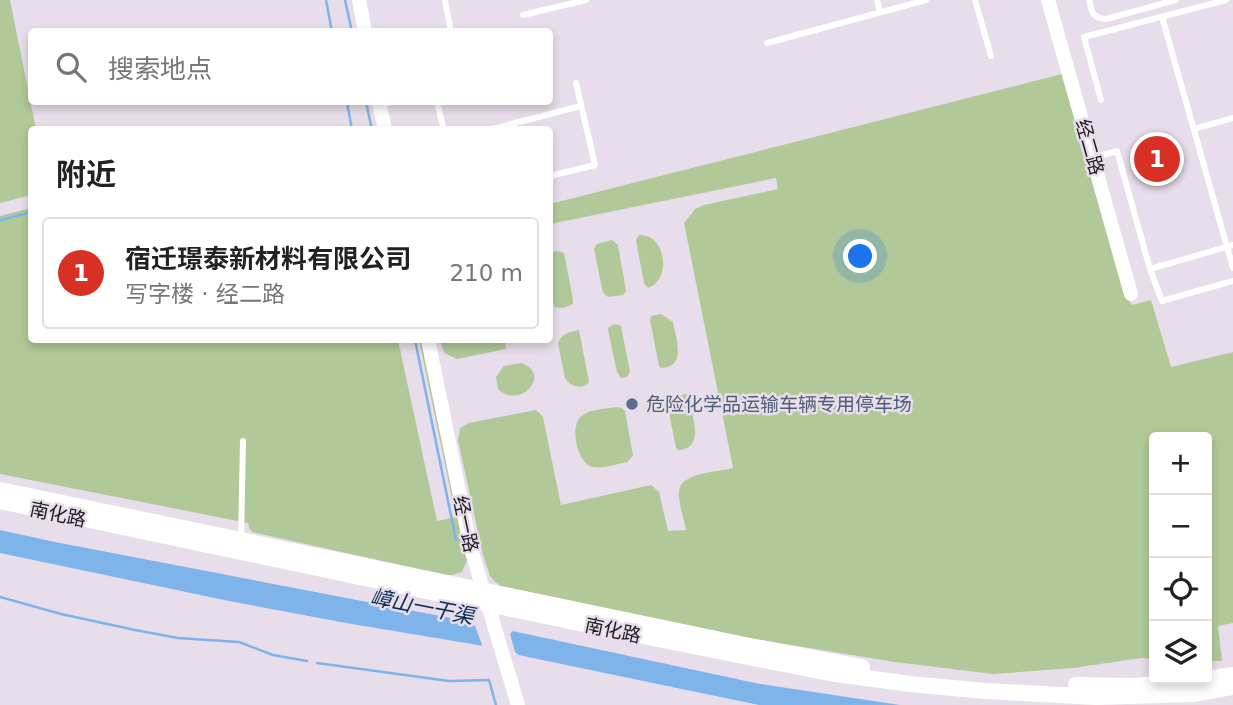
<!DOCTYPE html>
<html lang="zh">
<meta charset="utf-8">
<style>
:root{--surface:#fff;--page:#f6f6f6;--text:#222;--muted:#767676;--line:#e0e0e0;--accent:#d93025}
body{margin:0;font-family:"DejaVu Sans","Noto Sans SC",sans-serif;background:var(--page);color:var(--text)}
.controls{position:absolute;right:21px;bottom:21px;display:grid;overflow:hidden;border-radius:7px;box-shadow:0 4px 10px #0003}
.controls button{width:63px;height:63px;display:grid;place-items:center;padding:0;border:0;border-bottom:2px solid var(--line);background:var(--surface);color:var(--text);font:35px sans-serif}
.you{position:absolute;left:861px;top:257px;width:24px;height:24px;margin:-18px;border:5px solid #fff;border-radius:50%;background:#1a73e8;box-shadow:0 0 0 10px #1a73e833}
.badge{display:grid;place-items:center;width:46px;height:46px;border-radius:50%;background:var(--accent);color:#fff;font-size:23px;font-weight:700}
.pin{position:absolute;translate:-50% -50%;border:4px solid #fff;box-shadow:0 2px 7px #0006}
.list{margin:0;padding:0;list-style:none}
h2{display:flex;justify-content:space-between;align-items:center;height:91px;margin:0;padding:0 28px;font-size:30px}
h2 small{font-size:23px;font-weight:400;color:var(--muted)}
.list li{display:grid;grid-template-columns:46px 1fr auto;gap:21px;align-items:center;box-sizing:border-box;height:112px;margin:0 14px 14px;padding:0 14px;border:2px solid var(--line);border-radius:7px}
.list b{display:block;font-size:26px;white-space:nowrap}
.list p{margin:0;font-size:23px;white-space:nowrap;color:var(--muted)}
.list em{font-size:23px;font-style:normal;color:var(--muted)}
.icon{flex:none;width:38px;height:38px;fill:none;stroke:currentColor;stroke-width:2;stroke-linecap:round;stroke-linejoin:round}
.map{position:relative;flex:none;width:1233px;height:705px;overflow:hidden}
.search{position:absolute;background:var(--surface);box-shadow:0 4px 10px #0003;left:28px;top:28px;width:525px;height:77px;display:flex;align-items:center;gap:18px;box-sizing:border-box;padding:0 24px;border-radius:7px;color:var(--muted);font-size:26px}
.panel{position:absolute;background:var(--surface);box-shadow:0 4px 10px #0003;left:28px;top:126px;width:525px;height:217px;border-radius:7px}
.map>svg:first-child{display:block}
.green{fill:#b1c998}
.water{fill:#7fb4ea}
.pier{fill:#e8ddea}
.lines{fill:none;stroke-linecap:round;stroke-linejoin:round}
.stream{stroke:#7fb4ea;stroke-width:2.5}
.service{stroke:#fff;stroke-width:6}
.tertiary{stroke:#fff;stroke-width:14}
.secondary{stroke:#fff;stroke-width:16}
.service-dot{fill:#5c6f8a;stroke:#e8ddea;stroke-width:2.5}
.labels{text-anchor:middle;stroke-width:5;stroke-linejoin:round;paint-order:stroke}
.street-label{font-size:19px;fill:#1f1b20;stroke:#e8ddea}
.service-label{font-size:19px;fill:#4e5e75;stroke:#e8ddea;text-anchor:start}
.water-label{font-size:21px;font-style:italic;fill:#062f51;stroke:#e8ddea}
</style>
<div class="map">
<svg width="1233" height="705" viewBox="0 0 1233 705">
<rect width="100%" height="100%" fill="#e8ddea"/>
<!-- green -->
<path class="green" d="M0 0H10L36 129 32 130 31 195 0 203Z
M1062 74 1124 294 1132 305 1151 300 1171 367 1233 352V623L1218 626 1222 661H1207V437H1154V659L1141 658 1073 668 993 674 895 662 742 637 501 586 495 582 490 576 483 555 458 440 460 428 469 423 536 410 543 417 561 505 651 485 659 492 668 531 686 530C684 518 678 503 679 491 680 473 718 472 733 468L684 223 695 209 704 205 778 189 776 178 550 224V204Z
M31 208 32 340H398L437 521 456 517 419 340H424L468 558 462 572 452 575H446L252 532 249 528 248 523 0 474V216Z
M639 235C666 233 672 280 648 288L644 283 636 240Z
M612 240 618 245 626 291 623 295 608 297 603 293 594 249 597 244Z
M558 251 564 253 573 299V304L563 308 555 307 550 296V252Z
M661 314 673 322C676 339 687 367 661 368L659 366 650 320 651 316Z
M615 324 621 326 630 372 627 377 621 378 617 372 608 330 609 327Z
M579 330 589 382C582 391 570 386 565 378L558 343C562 333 570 332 579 330Z
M440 340H505L506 349 457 359 444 353Z
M521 363C553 373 520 411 498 389L496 377 504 366Z
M687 394C691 411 707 449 678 450L676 448 667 403 671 398Z
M616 407 622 408 625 411 633 456 627 462C617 464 603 469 593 467 577 464 568 424 583 415 591 409 606 409 616 407Z"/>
<!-- water -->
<path class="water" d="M0 530 55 542 456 619 760 684 900 705H759L523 656 478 645 346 623 229 601 0 553Z"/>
<!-- pier -->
<path class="pier" d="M468 618 515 628 510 634 515 652 524 660 479 649 482 645 475 626Z"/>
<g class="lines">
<!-- stream -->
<path class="stream" d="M326 0 332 32
M345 0 352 32
M347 102 352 130
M366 102 372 130
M0 220 32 212
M415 340 456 540
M0 597 61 614 135 630 178 638 239 642 273 655 307 661
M317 663 449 681 489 680 496 705"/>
<!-- service -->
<path class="service" d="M445 0 451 32
M877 0 880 12
M975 0 991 56
M1089 0C1092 12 1092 18 1106 19L1176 0
M523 15 586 0
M1162 17 1233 268
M767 43 926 0
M1101 100 1084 37 1226 0
M437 102 444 130
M380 104 393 102
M1194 129 1233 118
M488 130 581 106
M1093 158 1117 151 1150 269 1233 245
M550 176 595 165 576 83
M1150 269 1162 301 1233 281
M241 539 243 441"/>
<!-- tertiary -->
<path class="tertiary" d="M359 0 365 32
M1048 0 1131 294
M379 102 385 130
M428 340 471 549 518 705"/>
<!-- secondary -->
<path class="secondary" d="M0 490 750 646 862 667
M0 501 588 625 829 673 910 684 986 691 1097 697 1193 694 1233 687
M1207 679 1233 675
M1076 685 1134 686 1206 679"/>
</g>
<!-- markers -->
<circle class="service-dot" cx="632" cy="404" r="7"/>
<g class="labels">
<!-- street labels -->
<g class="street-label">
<text transform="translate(1090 147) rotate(74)" y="7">经二路</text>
<text transform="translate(58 514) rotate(12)" y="7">南化路</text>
<text transform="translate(466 524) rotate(78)" y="7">经一路</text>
<text transform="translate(613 630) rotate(12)" y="7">南化路</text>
</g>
<!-- service labels -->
<g class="service-label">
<text x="646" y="411">危险化学品运输车辆专用停车场</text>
</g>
<!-- water labels -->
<g class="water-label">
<text transform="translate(422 607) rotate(11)" y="7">嶂山一干渠</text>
</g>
</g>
</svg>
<div class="controls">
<button>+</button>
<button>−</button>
<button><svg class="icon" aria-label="locate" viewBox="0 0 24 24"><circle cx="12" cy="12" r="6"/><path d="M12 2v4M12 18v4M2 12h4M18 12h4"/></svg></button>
<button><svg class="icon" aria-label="layers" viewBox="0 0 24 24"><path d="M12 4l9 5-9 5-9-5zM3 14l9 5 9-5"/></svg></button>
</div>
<div class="you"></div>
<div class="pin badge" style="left:1157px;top:159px">1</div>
<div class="search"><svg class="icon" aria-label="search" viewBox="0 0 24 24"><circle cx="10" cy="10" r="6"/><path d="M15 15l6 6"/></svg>搜索地点</div>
<section class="panel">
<h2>附近<small></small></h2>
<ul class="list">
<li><span class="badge">1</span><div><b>宿迁璟泰新材料有限公司</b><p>写字楼 · 经二路</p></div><em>210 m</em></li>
</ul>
</section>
</div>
